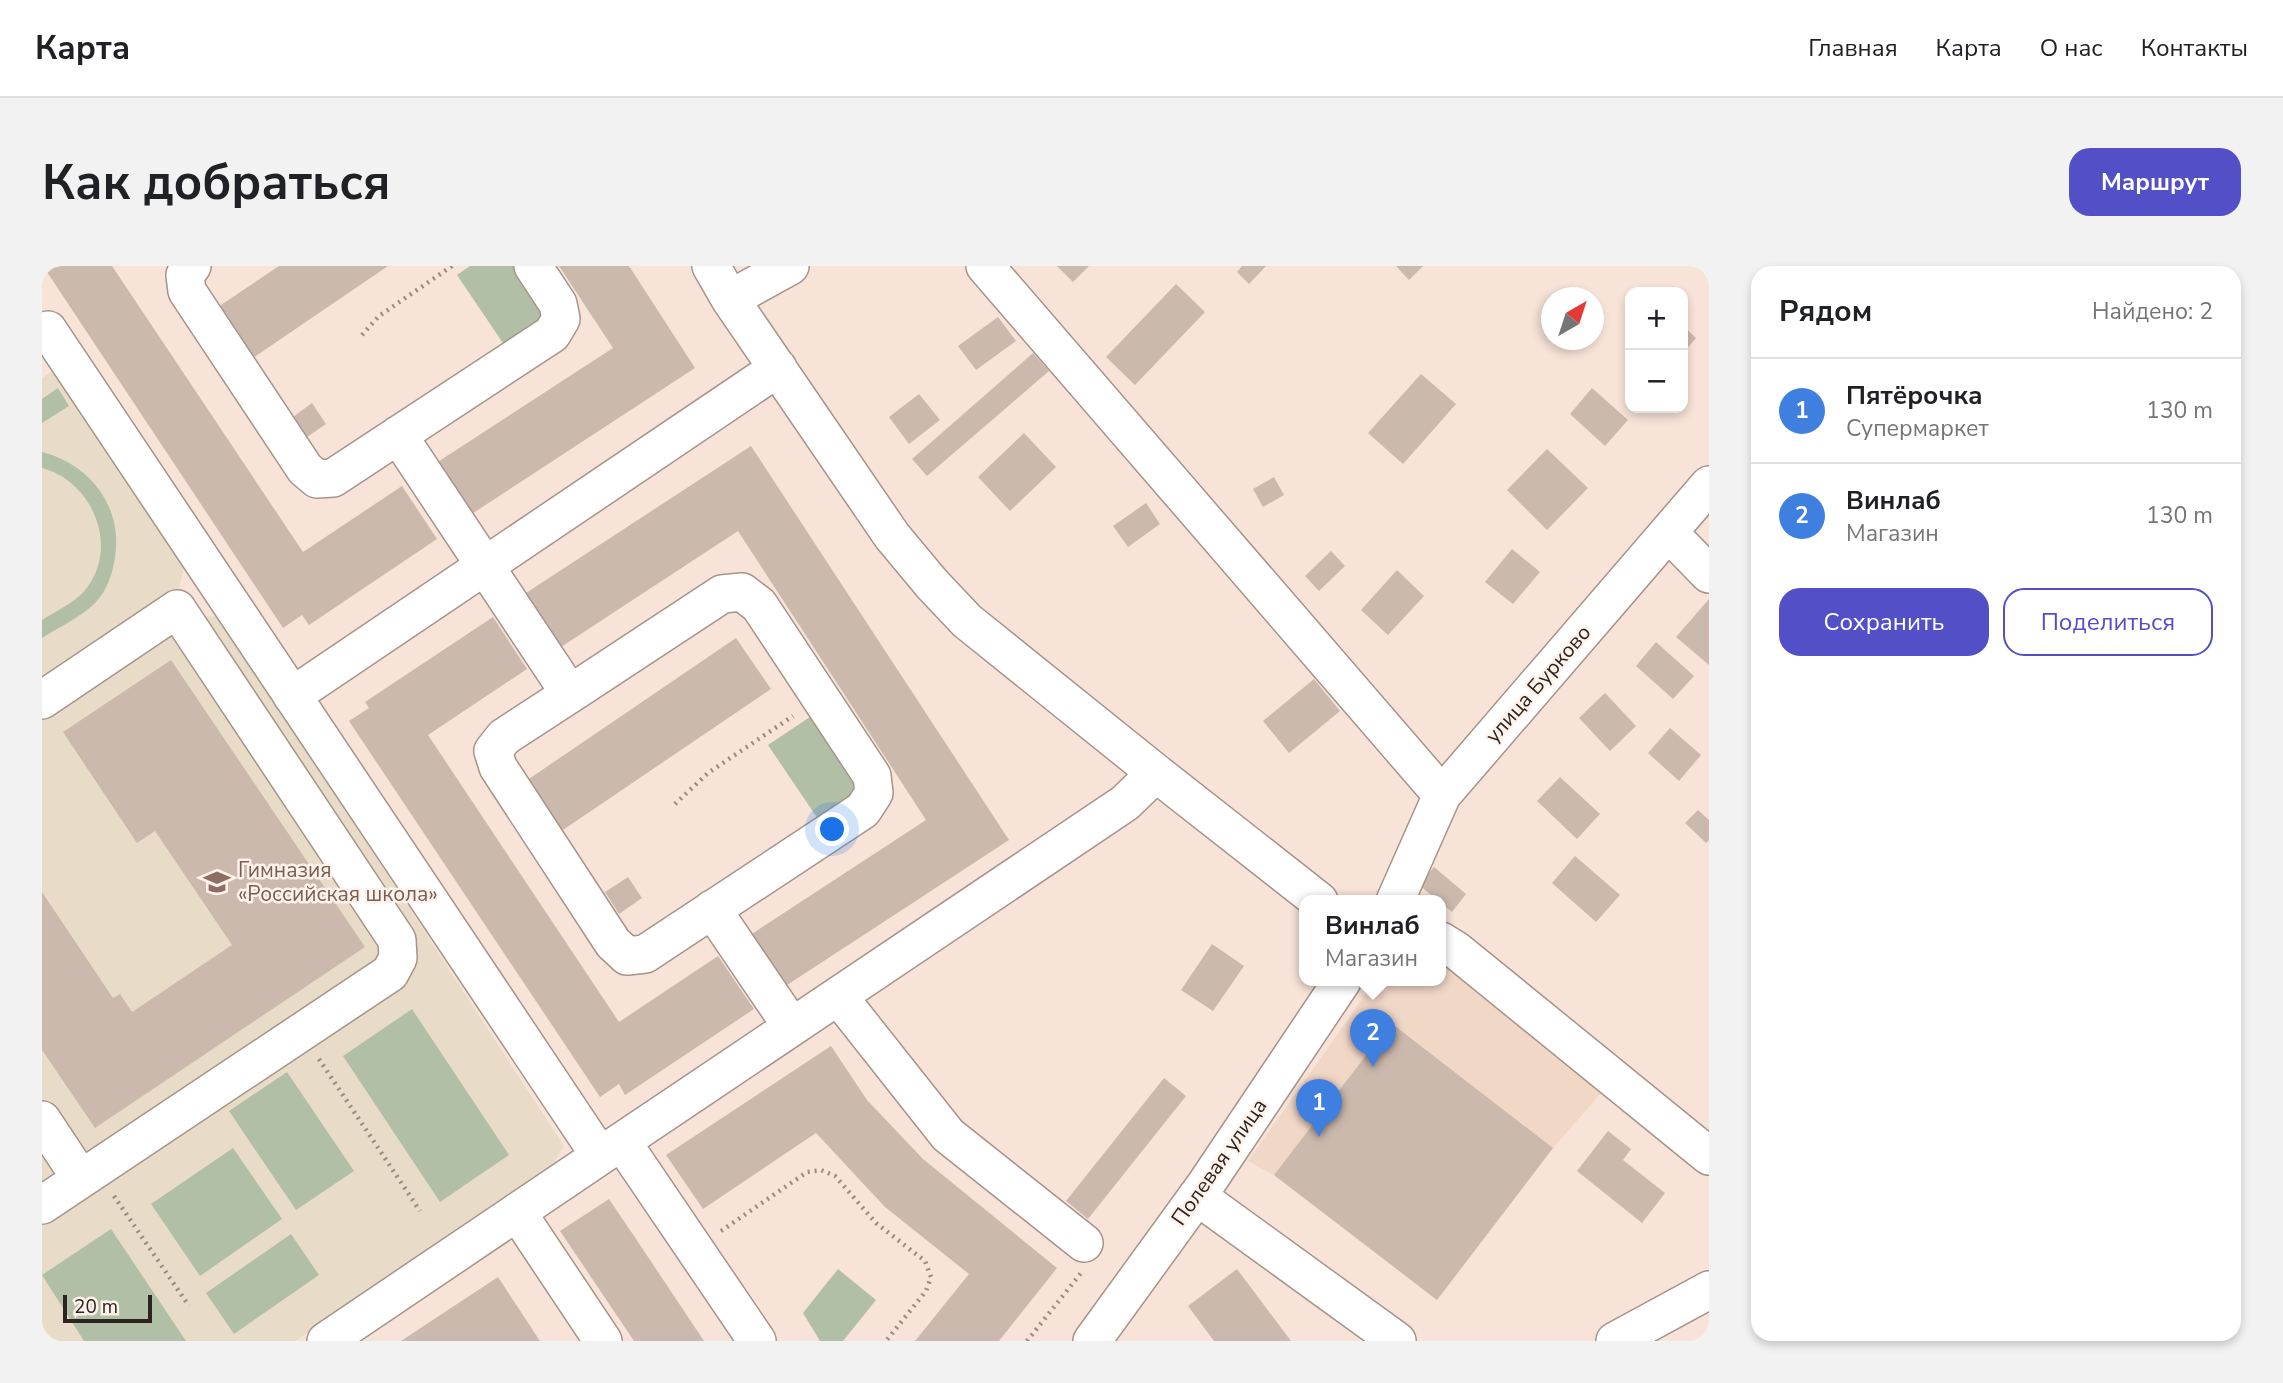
<!DOCTYPE html>
<html lang="ru">
<meta charset="utf-8">
<style>
:root{--surface:#fff;--page:#f2f2f2;--text:#202124;--muted:#757577;--line:#e0e0e0;--accent:#5350c7}
body{margin:0;font-family:"Nunito Sans",sans-serif;background:var(--page);color:var(--text)}
.controls{position:absolute;right:21px;top:21px;display:grid;overflow:hidden;border-radius:14px;box-shadow:0 4px 10px #0003}
.controls button{width:63px;height:63px;display:grid;place-items:center;padding:0;border:0;border-bottom:2px solid var(--line);background:var(--surface);color:var(--text);font:35px sans-serif}
.compass{position:absolute;left:1499px;top:21px;width:63px;height:63px;border-radius:50%;background:var(--surface);box-shadow:0 4px 10px #0003;rotate:39deg}
.scale{position:absolute;left:21px;bottom:18px;width:89px;box-sizing:border-box;padding-left:7px;border:4px solid #2c2420;border-top:0;font-size:19px;line-height:24px;white-space:nowrap;color:#2c2420;-webkit-text-stroke:5px #fef2eb;paint-order:stroke}
.you{position:absolute;left:791px;top:564px;width:24px;height:24px;margin:-18px;border:5px solid #fff;border-radius:50%;background:#1a73e8;box-shadow:0 0 0 10px #1a73e833}
.badge{display:grid;place-items:center;width:46px;height:46px;border-radius:50%;background:var(--accent);color:#fff;font-size:23px;font-weight:700}
.pin{position:absolute;translate:-50% -58px;filter:drop-shadow(0 2px 4px #0008)}
.pin::after{content:'';position:absolute;top:37px;width:24px;height:21px;background:inherit;clip-path:polygon(0 0,100% 0,50% 100%)}
.popup{position:absolute;left:1257px;top:629px;width:147px;height:91px;box-sizing:border-box;display:grid;place-content:center;border-radius:14px;background:var(--surface);filter:drop-shadow(0 2px 5px #0005);font-size:23px;white-space:nowrap;color:var(--muted)}
.popup b{font-size:26px;color:var(--text)}
.popup::after{content:'';position:absolute;left:50%;top:100%;margin-left:-14px;border:14px solid transparent;border-top-color:var(--surface)}
.list{margin:0;padding:0;list-style:none}
h2{display:flex;justify-content:space-between;align-items:center;height:91px;margin:0;padding:0 28px;font-size:30px}
h2 small{font-size:23px;font-weight:400;color:var(--muted)}
.list li{display:grid;grid-template-columns:46px 1fr auto;gap:21px;align-items:center;box-sizing:border-box;height:105px;padding:0 28px;border-top:2px solid var(--line)}
.list b{display:block;font-size:26px;white-space:nowrap}
.list p{margin:0;font-size:23px;white-space:nowrap;color:var(--muted)}
.list em{font-size:23px;font-style:normal;color:var(--muted)}
.actions{display:flex;gap:14px;padding:21px 28px}
.actions a{flex:1;padding:16px 0;border:2px solid var(--accent);border-radius:21px;text-align:center;font-size:24px;color:var(--accent)}
.actions .main{background:var(--accent);color:#fff}
.map{position:relative;flex:none;width:1667px;height:1075px;overflow:hidden;border-radius:21px}
header{display:flex;align-items:center;gap:42px;box-sizing:border-box;height:98px;padding:0 35px;background:var(--surface);border-bottom:2px solid var(--line)}
header strong{font-size:33px}
nav{display:flex;gap:38px;margin-inline-start:auto;font-size:24px}
.intro{display:flex;align-items:center;justify-content:space-between;box-sizing:border-box;height:168px;padding:0 42px}
h1{margin:0;font-size:49px}
.button{padding:18px 32px;border-radius:21px;background:var(--accent);color:#fff;font-size:24px;font-weight:700}
main{display:flex;gap:42px;padding:0 42px}
aside{flex:1;background:var(--surface);border-radius:21px;box-shadow:0 4px 10px #0003}
.map>svg:first-child{display:block}
.built{fill:#f1d7c6}
.education{fill:#e8dcc8}
.green{fill:#b1bfa6}
.building{fill:#ccb9ad}
.lines{fill:none;stroke-linecap:round;stroke-linejoin:round}
.minor-casing{stroke:#a69488;stroke-width:40}
.path{stroke:#998a82;stroke-width:4.5;stroke-dasharray:2 5;stroke-linecap:butt}
.minor{stroke:#fff;stroke-width:37}
.labels{text-anchor:middle;stroke-width:5;stroke-linejoin:round;paint-order:stroke}
.street-label{font-size:21px;fill:#2c2420;stroke:#fef2eb}
.education-label{font-size:21px;fill:#785e54;stroke:#fef2eb;text-anchor:start}
</style>
<header>
<strong>Карта</strong>
<nav><a>Главная</a><a>Карта</a><a>О нас</a><a>Контакты</a></nav>
</header>
<div class="intro"><h1>Как добраться</h1><a class="button">Маршрут</a></div>
<main>
<div class="map">
<svg width="1667" height="1075" viewBox="0 0 1667 1075">
<rect width="100%" height="100%" fill="#f7e3d7"/>
<!-- built -->
<path class="built" d="M1399 689 1567 818 1511 882 1395 1034 1232 909 1206 895 1333 715H1399Z"/>
<!-- education -->
<path class="education" d="M15 102 143 298 137 322 156 351 177 350 522 880 505 908 253 1075H0V112Z"/>
<!-- green -->
<path class="green" d="M428 0H474L502 42 503 56 467 86 415 9Z
M16 122 27 140 0 157V133Z
M0 186C48 198 81 241 73 291 71 307 65 324 54 336 42 349 16 362 0 372V354C14 345 34 336 44 323 78 280 50 215 0 202Z
M771 449 814 512V526L778 556 726 479Z
M370 743 467 889 398 936 301 790Z
M245 806 312 905 254 944 187 845Z
M191 882 240 953 158 1010 109 938Z
M69 963 144 1075H42L0 1009Z
M249 968 277 1009 192 1068 164 1027Z
M796 1003 834 1034 801 1075H778L761 1047Z"/>
<!-- building -->
<path class="building" d="M1 0H70L261 286 360 220 395 273 267 359 260 349 241 362Z
M237 0H346L208 94 173 43Z
M517 0H587L653 102 425 251 391 199 571 82Z
M1015 0H1047L1031 16Z
M1200 0H1224L1207 18 1195 6Z
M1354 0H1381L1367 14Z
M1134 18 1163 46 1093 119 1064 91Z
M956 51 974 75 934 104 916 80Z
M1641 60 1654 72 1641 87Z
M991 87 1007 105 885 210 870 193Z
M1379 108 1414 138 1361 198 1326 167Z
M1550 122 1586 154 1563 180 1528 148Z
M877 128 898 154 867 178 847 151Z
M270 137 284 158 265 171 251 151Z
M982 167 1014 201 968 245 936 211Z
M709 180 967 574 739 723 705 671 884 554 696 265 519 381 484 327Z
M1505 183 1546 222 1505 264 1465 224Z
M1232 211 1242 229 1221 241 1211 223Z
M1104 237 1118 258 1086 281 1071 260Z
M1470 283 1498 306 1471 338 1443 316Z
M1289 285 1303 300 1277 325 1263 310Z
M1355 304 1382 330 1346 369 1319 344Z
M1667 333V399L1634 371Z
M451 351 485 403 386 469 577 756 676 690 712 743 583 829 577 818 558 831 307 455 327 442 323 436Z
M694 372 729 423 515 568 481 517Z
M1614 376 1652 410 1631 433 1594 400Z
M129 394 323 681 53 862 0 784V626L71 732 78 728 90 746 190 679 113 565 95 577 21 466Z
M1272 413 1298 445 1247 487 1221 455Z
M1563 427 1594 460 1568 485 1537 452Z
M1628 462 1659 489 1637 515 1606 487Z
M1518 511 1558 548 1535 573 1495 535Z
M1656 544 1667 554V574L1664 577 1643 557Z
M1533 590 1578 629 1554 656 1510 617Z
M1392 601 1424 628 1410 646 1377 619Z
M586 611 600 632 577 648 563 626Z
M1170 678 1202 700 1171 745 1139 724Z
M1349 757 1511 882 1395 1034 1232 909Z
M789 780 825 834 881 893 1015 1002 957 1075H873L927 1008 843 941 774 867 661 943 624 889Z
M1122 812 1144 830 1046 953 1024 935Z
M1566 865 1589 883 1581 894 1623 927 1600 957 1535 905Z
M567 933 590 967 662 1075H592L518 965Z
M1195 1003 1249 1075H1172L1146 1040Z
M456 1011 498 1075H359Z"/>
<g class="lines">
<!-- minor casing -->
<g class="minor-casing">
<path id="minor" d="M150 0 143 9 145 25 263 203 275 213 291 212 510 68 519 53 516 38 491 0
M669 0 688 33 850 270 890 318 925 355 1114 507 1277 635
M943 0 1400 529
M688 33 748 0
M6 64 558 890 284 1075
M356 169 528 428 680 328 700 326 717 339 830 510 832 527 821 544 603 688 585 690 571 677 456 501 451 485 462 471 528 428
M1627 267 1667 308
M250 430 736 102
M0 434 135 343 355 674 356 692 348 707 0 939
M1353 635 1400 529 1667 219
M670 643 750 761
M1399 675 1415 685 1667 890
M796 730 906 869 1042 977
M0 854 39 913
M580 876 715 1075
M558 890 1083 537 1114 507
M1155 930 1355 1075
M475 946 561 1075
M1050 1075 1164 918 1300 715
M1573 1075 1667 1024"/>
</g>
<!-- path -->
<path class="path" d="M320 69 337 50 410 0
M633 538 666 507 751 450
M277 793 378 945
M72 930 147 1040
M679 965 765 906 779 904 793 910 834 957 883 995 889 1011 884 1025 844 1075
M985 1075 1039 1007"/>
<!-- minor -->
<use href="#minor" class="minor"/>
</g>
<!-- icons -->
<defs>
<g id="school-bare" transform="scale(2.1)"><path d="M0-5L7-2L0 1L-7-2ZM-4 1L0 2.5L4 1V4Q0 6-4 4Z" fill="#8d6e63" stroke="#fef2eb" stroke-width="2.5" paint-order="stroke"/></g>
</defs>
<g fill-rule="evenodd">
<use href="#school-bare" x="175" y="616"/>
</g>
<g class="labels">
<!-- street labels -->
<g class="street-label">
<text transform="translate(1496 418) rotate(-49)" y="7">улица Бурково</text>
<text transform="translate(1177 896) rotate(-55)" y="7">Полевая улица</text>
</g>
<!-- education labels -->
<g class="education-label">
<text x="196" y="611">Гимназия<tspan x="196" dy="24">«Российская школа»</tspan></text>
</g>
</g>
</svg>
<div class="controls">
<button>+</button>
<button>−</button>
</div>
<svg class="compass" viewBox="-18 -18 36 36"><path d="M0-13l5 13h-10z" fill="#e53935"/><path d="M0 13l5-13h-10z" fill="#757577"/></svg>
<div class="scale">20 m</div>
<div class="you"></div>
<div class="pin badge" style="left:1277px;top:871px;background:#3f7fe0">1</div>
<div class="pin badge" style="left:1331px;top:801px;background:#3f7fe0">2</div>
<div class="popup"><b>Винлаб</b>Магазин</div>
</div>
<aside>
<h2>Рядом<small>Найдено: 2</small></h2>
<ul class="list">
<li><span class="badge" style="background:#3f7fe0">1</span><div><b>Пятёрочка</b><p>Супермаркет</p></div><em>130 m</em></li>
<li><span class="badge" style="background:#3f7fe0">2</span><div><b>Винлаб</b><p>Магазин</p></div><em>130 m</em></li>
</ul>
<div class="actions"><a class="main">Сохранить</a><a>Поделиться</a></div>
</aside>
</main>
